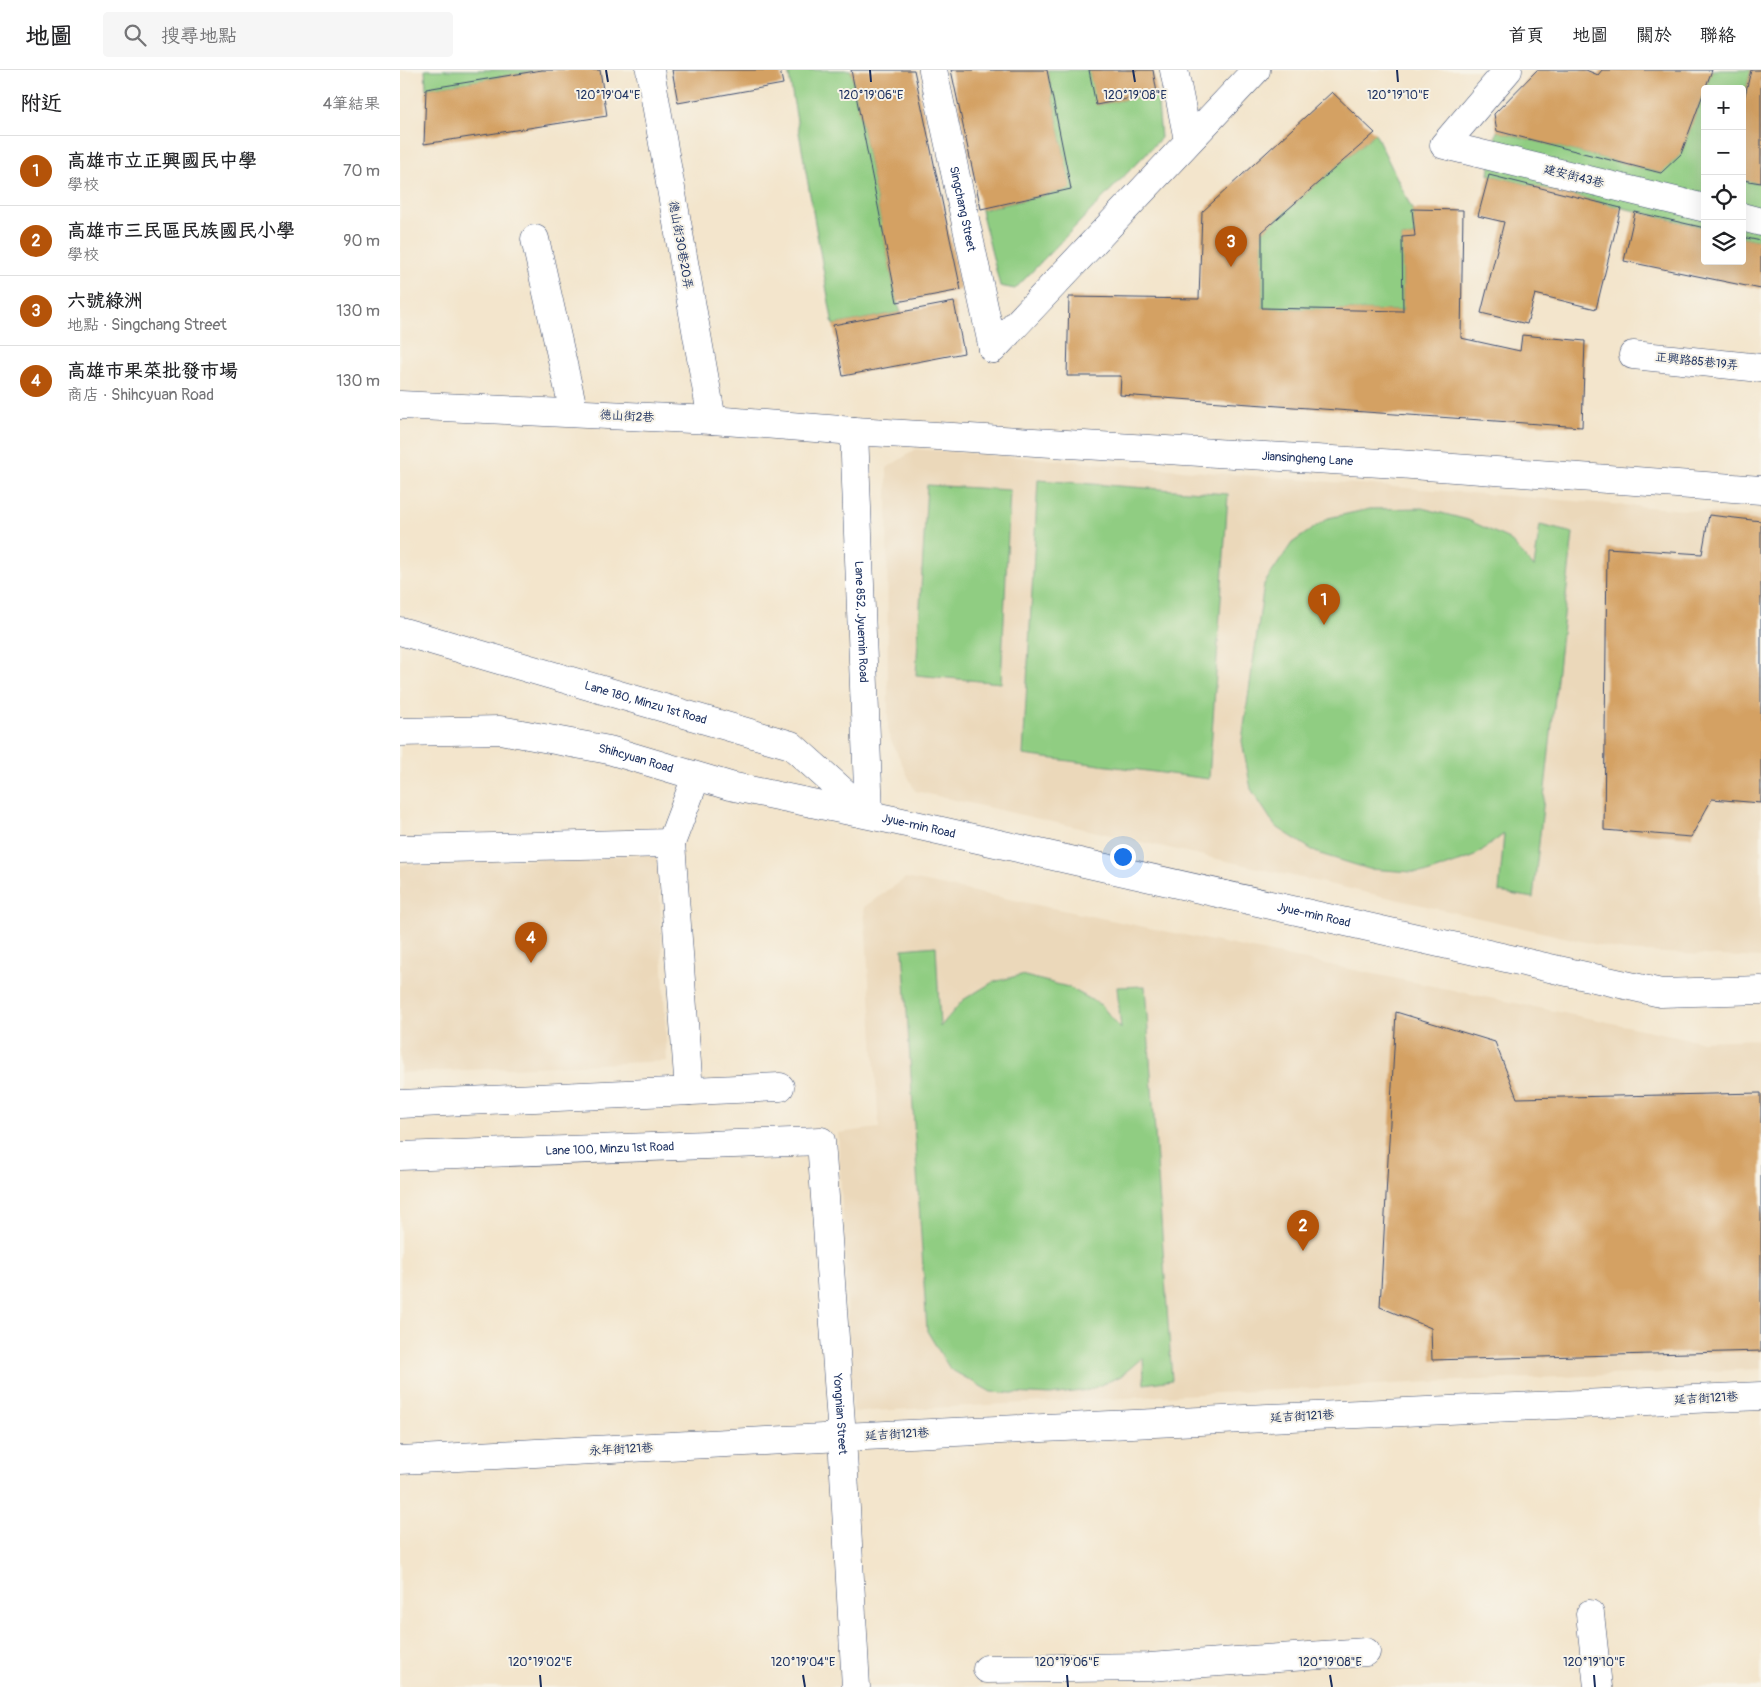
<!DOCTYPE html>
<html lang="zh-TW">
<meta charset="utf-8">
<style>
:root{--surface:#fff;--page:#f6f6f6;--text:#202124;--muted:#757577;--line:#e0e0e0;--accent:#b45309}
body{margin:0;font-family:Pangolin,"LXGW WenKai TC",sans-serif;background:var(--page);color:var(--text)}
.controls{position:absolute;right:15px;top:15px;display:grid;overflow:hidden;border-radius:5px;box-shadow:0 5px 20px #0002}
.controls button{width:45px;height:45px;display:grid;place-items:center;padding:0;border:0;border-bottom:1px solid var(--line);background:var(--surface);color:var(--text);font:25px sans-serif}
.you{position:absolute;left:722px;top:786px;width:18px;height:18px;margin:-12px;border:4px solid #fff;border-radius:50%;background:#1a73e8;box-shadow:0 0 0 8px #1a73e833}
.badge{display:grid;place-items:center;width:32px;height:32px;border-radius:50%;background:var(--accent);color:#fff;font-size:16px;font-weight:700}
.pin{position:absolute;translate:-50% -41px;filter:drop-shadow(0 1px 2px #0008)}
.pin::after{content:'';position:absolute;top:26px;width:18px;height:15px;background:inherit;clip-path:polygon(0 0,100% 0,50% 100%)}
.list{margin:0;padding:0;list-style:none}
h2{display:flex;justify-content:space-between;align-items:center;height:65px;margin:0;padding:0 20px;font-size:21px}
h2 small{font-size:16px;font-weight:400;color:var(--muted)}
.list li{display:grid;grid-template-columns:32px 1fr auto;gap:15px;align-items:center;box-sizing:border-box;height:70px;padding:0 20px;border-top:1px solid var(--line)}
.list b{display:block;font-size:19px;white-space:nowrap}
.list p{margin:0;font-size:16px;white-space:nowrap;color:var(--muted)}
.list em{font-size:16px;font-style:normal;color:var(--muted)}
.icon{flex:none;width:28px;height:28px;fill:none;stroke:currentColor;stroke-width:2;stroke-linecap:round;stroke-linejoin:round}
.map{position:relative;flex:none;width:1361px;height:1617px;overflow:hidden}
header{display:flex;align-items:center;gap:30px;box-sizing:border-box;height:70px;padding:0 25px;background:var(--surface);border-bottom:1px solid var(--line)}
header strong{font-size:24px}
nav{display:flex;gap:28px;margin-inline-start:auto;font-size:18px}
.search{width:350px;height:45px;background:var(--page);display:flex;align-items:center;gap:12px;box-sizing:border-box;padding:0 18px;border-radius:5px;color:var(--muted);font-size:19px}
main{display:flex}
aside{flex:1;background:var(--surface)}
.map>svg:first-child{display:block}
.built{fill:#ebd8ba}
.green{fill:#90cd82;stroke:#567e70}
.building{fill:#d4a164}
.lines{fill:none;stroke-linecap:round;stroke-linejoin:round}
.minor-casing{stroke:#3b4a6e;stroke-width:29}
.minor{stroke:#fff;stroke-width:28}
.ticks{fill:none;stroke:#1b2f5e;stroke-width:2}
.labels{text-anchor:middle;stroke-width:4;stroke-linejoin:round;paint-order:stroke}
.street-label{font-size:12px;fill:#1b2f5e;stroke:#f7f3e8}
.ticks-label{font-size:12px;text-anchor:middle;fill:#1b2f5e;stroke:#f7f3e8;stroke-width:4;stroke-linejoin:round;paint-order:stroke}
</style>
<header>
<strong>地圖</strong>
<div class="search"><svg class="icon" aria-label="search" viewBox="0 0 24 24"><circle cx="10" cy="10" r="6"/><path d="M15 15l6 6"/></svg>搜尋地點</div>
<nav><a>首頁</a><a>地圖</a><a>關於</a><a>聯絡</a></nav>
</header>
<main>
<aside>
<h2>附近<small>4筆結果</small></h2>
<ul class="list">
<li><span class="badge">1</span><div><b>高雄市立正興國民中學</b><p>學校</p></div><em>70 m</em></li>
<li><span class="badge">2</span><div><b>高雄市三民區民族國民小學</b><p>學校</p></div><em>90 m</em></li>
<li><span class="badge">3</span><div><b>六號綠洲</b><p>地點 · Singchang Street</p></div><em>130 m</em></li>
<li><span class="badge">4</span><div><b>高雄市果菜批發市場</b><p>商店 · Shihcyuan Road</p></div><em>130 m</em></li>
</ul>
</aside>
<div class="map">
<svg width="1361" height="1617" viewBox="0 0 1361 1617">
<rect width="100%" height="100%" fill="#f7f3e8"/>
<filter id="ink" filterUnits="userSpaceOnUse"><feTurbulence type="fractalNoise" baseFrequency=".02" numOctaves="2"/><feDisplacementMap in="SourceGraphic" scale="10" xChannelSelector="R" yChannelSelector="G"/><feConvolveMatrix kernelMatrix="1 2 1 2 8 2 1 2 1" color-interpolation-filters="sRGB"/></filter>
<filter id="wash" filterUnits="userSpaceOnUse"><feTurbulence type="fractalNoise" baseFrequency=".0096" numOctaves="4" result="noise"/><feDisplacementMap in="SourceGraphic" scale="20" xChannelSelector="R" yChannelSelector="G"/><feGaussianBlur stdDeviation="1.12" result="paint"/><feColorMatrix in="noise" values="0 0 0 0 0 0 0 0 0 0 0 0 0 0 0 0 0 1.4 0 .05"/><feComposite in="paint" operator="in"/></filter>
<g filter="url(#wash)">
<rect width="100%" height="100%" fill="#f3e5cc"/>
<!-- built -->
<path class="built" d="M516 379 1361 446V888L1225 881 515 721 488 664 487 398Z
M258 784 267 991 0 1003V795Z
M506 808 1300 971 1361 969V1299L1033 1312 453 1342 438 1063 479 1058 464 837Z"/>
<!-- green -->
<path class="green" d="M25 0H142L26 19Z
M388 0H451L497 232 501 242 433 255Z
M647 0H689L697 35 757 23 761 68 615 219 600 216 581 140 671 119Z
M1312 0H1351L1342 38V19H1305Z
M1305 19V158L1089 105 1091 86 1097 61 1261 103 1281 84Z
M975 63 1012 139 1015 166 1002 167 1003 241 862 238V162Z
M1342 110 1361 113V171L1342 167Z
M638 410 828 424 809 709 623 685Z
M527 415 610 420 601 613 516 605Z
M1022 438 1068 450 1109 469 1134 497 1140 455 1173 463 1133 828 1099 822 1104 764 1073 787 1027 803 969 799 917 783 875 756 851 719 842 671 864 514 892 473 928 448 970 439Z
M536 876 540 957 563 930 593 912 621 905 668 917 701 935 721 959 717 917 745 916 772 1310 744 1314 743 1287 721 1306 689 1320 650 1325 591 1322 550 1299 527 1261 503 879Z"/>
<g id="blocks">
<!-- building -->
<path class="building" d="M142 0H200L207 46 24 74 26 19Z
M272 0H380L383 14 278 33Z
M451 0H514L561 220 497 232Z
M551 0H647L671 119 581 139Z
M689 0H753L757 23 696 35Z
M1137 0H1186L1198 5 1202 0H1312L1281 84 1261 103 1097 61 1094 44Z
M1351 0H1361V113L1342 110V38Z
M932 22 975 63 862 162V238L1003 241 1002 167 1015 166 1012 139 1063 140 1061 268 1120 281 1122 265 1185 271 1182 357 720 325 721 306H667L669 227 799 229 802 142Z
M1089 105 1221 138 1196 239 1135 224 1127 254 1081 243 1104 152 1078 146Z
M1235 142 1305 158V191H1342V167L1361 171V219L1224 191Z
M554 232 564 283 443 306 433 255Z
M1309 445 1361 451V733L1312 729 1291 767 1204 760 1207 478 1302 484Z
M996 942 1095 972 1117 1028 1361 1023V1281L1032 1290 1031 1258 980 1237Z"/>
</g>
</g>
<g filter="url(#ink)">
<use href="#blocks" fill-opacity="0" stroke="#3b4a6e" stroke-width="1"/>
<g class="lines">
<!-- minor casing -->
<g class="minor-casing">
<g id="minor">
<path d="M250 0 312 350"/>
<path id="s1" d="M533 0 593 279"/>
<path d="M774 0 788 70"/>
<path d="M1108 0 1044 75 1305 138"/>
<path d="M1342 147 1361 152"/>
<path d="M135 169 174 343"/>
<path d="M593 279 856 0"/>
<path d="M1233 285 1361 298"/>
<path id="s2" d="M0 335 312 350 454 361 998 394 1361 420"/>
<path id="s3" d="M454 361 469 744"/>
<path id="s4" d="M0 561 391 675 467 743"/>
<path id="s5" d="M0 662 100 660 209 680 330 716 493 750 1261 923 1361 920"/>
<path d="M0 779 271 773"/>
<path d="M289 1021 271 773 296 707"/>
<path d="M0 1034 380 1017"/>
<path id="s6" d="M0 1086 421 1071 442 1367 456 1617"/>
<path d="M0 1390 442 1367 1361 1326"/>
<path d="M1190 1544 1198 1617"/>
<path d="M587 1599 749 1597 966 1582"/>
</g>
</g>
<!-- minor -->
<use href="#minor" class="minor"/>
</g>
</g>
<!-- ticks -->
<path class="ticks" d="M206 0 208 12M470 0 471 12M733 0 735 12M997 0 998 12M140 1605 141 1617M403 1605 405 1617M667 1605 668 1617M930 1605 932 1617M1194 1605 1195 1617"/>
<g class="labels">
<!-- street labels -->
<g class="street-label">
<text transform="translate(1174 106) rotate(14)" y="4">建安街43巷</text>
<text dy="4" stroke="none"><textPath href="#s1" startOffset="142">Singchang Street</textPath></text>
<text transform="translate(281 175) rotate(80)" y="4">德山街30巷20弄</text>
<text transform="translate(1297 291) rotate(6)" y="4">正興路85巷19弄</text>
<text transform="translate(227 346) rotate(3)" y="4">德山街2巷</text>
<text dy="4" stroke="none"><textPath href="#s2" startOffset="909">Jiansingheng Lane</textPath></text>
<text dy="4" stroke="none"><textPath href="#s3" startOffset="191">Lane 852, Jyuemin Road</textPath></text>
<text dy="4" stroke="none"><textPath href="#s4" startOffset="256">Lane 180, Minzu 1st Road</textPath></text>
<text dy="4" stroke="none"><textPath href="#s5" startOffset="239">Shihcyuan Road</textPath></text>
<text dy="4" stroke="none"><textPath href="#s5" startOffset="530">Jyue-min Road</textPath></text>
<text dy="4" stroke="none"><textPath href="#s5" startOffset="935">Jyue-min Road</textPath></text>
<text dy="4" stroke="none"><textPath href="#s6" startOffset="210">Lane 100, Minzu 1st Road</textPath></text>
<text transform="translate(1306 1328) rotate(-3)" y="4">延吉街121巷</text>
<text dy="4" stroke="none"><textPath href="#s6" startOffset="695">Yongnian Street</textPath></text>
<text transform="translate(902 1346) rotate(-3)" y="4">延吉街121巷</text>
<text transform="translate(497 1364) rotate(-3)" y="4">延吉街121巷</text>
<text transform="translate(221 1379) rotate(-3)" y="4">永年街121巷</text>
</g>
</g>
<g class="ticks-label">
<text x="208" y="29">120°19'04"E</text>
<text x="471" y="29">120°19'06"E</text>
<text x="735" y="29">120°19'08"E</text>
<text x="998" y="29">120°19'10"E</text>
<text x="140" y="1596">120°19'02"E</text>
<text x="403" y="1596">120°19'04"E</text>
<text x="667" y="1596">120°19'06"E</text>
<text x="930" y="1596">120°19'08"E</text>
<text x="1194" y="1596">120°19'10"E</text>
</g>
</svg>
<div class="controls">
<button>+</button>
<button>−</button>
<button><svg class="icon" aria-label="locate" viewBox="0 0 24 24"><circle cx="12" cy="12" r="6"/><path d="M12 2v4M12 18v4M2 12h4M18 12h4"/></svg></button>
<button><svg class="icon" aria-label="layers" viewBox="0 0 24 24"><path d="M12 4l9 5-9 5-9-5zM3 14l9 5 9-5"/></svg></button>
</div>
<div class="you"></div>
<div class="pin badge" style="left:924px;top:555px">1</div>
<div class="pin badge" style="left:903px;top:1181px">2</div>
<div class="pin badge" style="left:831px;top:197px">3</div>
<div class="pin badge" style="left:131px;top:893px">4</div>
</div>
</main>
